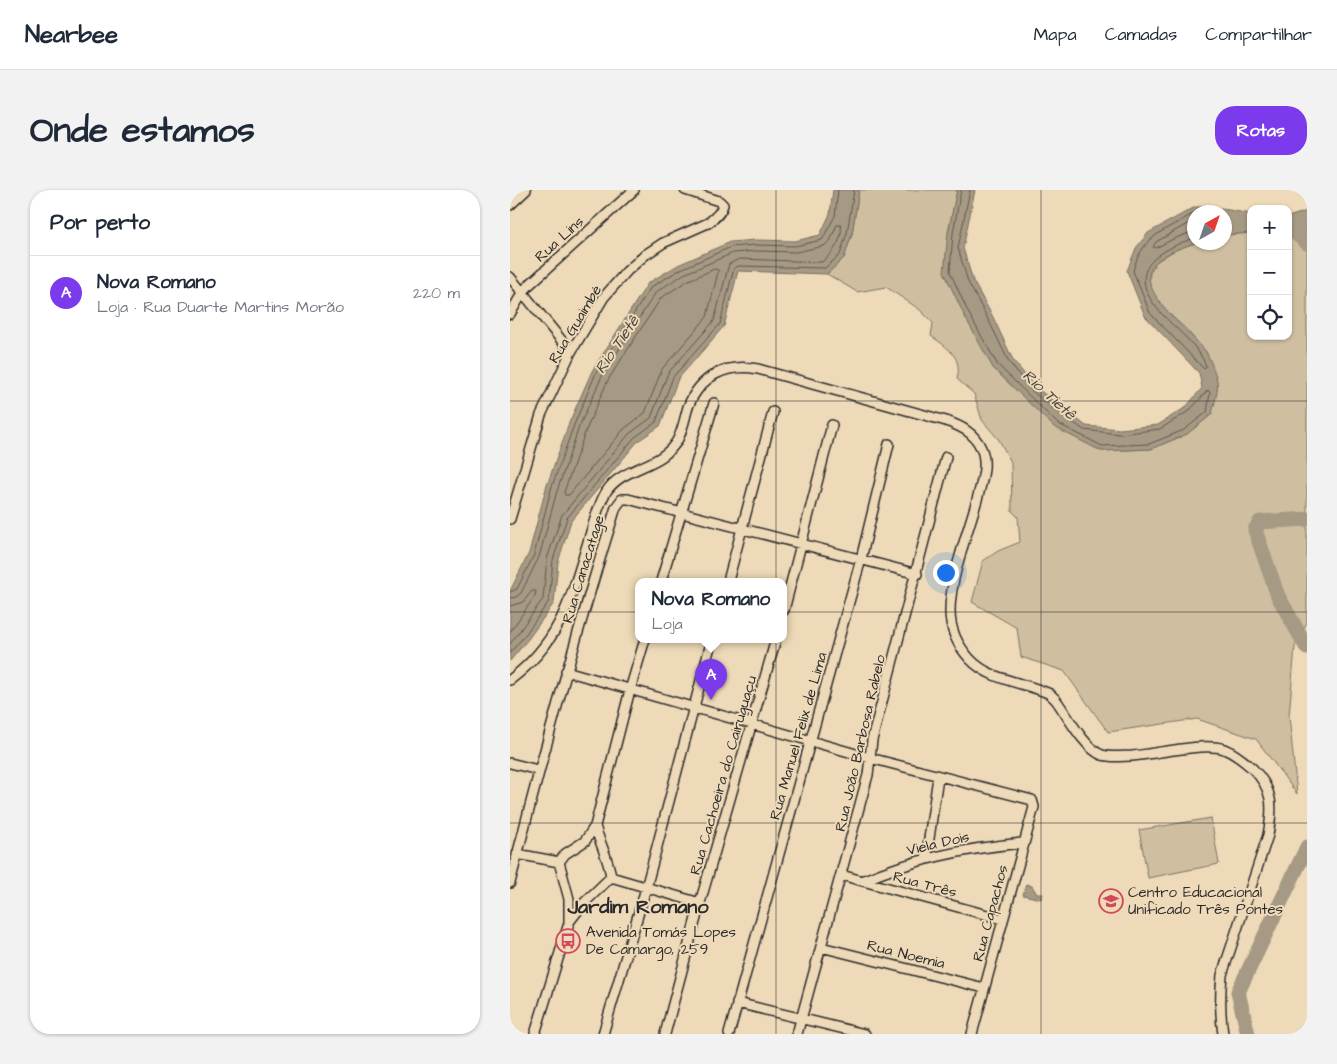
<!DOCTYPE html>
<html lang="pt">
<meta charset="utf-8">
<style>
:root{--surface:#fff;--page:#f2f2f3;--text:#1f2937;--muted:#747a83;--line:#e0e1e3;--accent:#7c3aed}
body{margin:0;font-family:"Architects Daughter",sans-serif;background:var(--page);color:var(--text)}
.controls{position:absolute;right:15px;top:15px;display:grid;overflow:hidden;border-radius:10px;box-shadow:0 1px 4px #0004}
.controls button{width:45px;height:45px;display:grid;place-items:center;padding:0;border:0;border-bottom:1px solid var(--line);background:var(--surface);color:var(--text);font:25px sans-serif}
.compass{position:absolute;left:677px;top:15px;width:45px;height:45px;border-radius:50%;background:var(--surface);box-shadow:0 1px 4px #0004;rotate:40deg}
.you{position:absolute;left:435px;top:382px;width:18px;height:18px;margin:-12px;border:4px solid #fff;border-radius:50%;background:#1a73e8;box-shadow:0 0 0 8px #1a73e833}
.badge{display:grid;place-items:center;width:32px;height:32px;border-radius:50%;background:var(--accent);color:#fff;font-size:16px;font-weight:700}
.pin{position:absolute;translate:-50% -41px;filter:drop-shadow(0 1px 2px #0008)}
.pin::after{content:'';position:absolute;top:26px;width:18px;height:15px;background:inherit;clip-path:polygon(0 0,100% 0,50% 100%)}
.popup{position:absolute;left:125px;top:388px;width:152px;height:65px;box-sizing:border-box;display:grid;place-content:center;border-radius:10px;background:var(--surface);filter:drop-shadow(0 1px 4px #0005);font-size:16px;white-space:nowrap;color:var(--muted)}
.popup b{font-size:19px;color:var(--text)}
.popup::after{content:'';position:absolute;left:50%;top:100%;margin-left:-10px;border:10px solid transparent;border-top-color:var(--surface)}
.list{margin:0;padding:0;list-style:none}
h2{display:flex;justify-content:space-between;align-items:center;height:65px;margin:0;padding:0 20px;font-size:21px}
h2 small{font-size:16px;font-weight:400;color:var(--muted)}
.list li{display:grid;grid-template-columns:32px 1fr auto;gap:15px;align-items:center;box-sizing:border-box;height:75px;padding:0 20px;border-top:1px solid var(--line)}
.list b{display:block;font-size:19px;white-space:nowrap}
.list p{margin:0;font-size:16px;white-space:nowrap;color:var(--muted)}
.list em{font-size:16px;font-style:normal;color:var(--muted)}
.icon{flex:none;width:28px;height:28px;fill:none;stroke:currentColor;stroke-width:2;stroke-linecap:round;stroke-linejoin:round}
.map{position:relative;flex:none;width:797px;height:844px;overflow:hidden;border-radius:20px}
header{display:flex;align-items:center;gap:30px;box-sizing:border-box;height:70px;padding:0 25px;background:var(--surface);border-bottom:1px solid var(--line)}
header strong{font-size:24px}
nav{display:flex;gap:28px;margin-inline-start:auto;font-size:18px}
.intro{display:flex;align-items:center;justify-content:space-between;box-sizing:border-box;height:120px;padding:0 30px}
h1{margin:0;font-size:35px}
.button{padding:12px 22px;border-radius:20px;background:var(--accent);color:#fff;font-size:18px;font-weight:700}
main{display:flex;gap:30px;padding:0 30px}
aside{flex:1;background:var(--surface);border-radius:20px;box-shadow:0 1px 4px #0004}
.map>svg:first-child{display:block}
.green{fill:#cfbea0;stroke:#7d7466}
.water{fill:#a79a84;stroke:#756e60}
.lines{fill:none;stroke-linecap:round;stroke-linejoin:round}
.shore{stroke:#5d574f;stroke-width:1}
.river{stroke:#a79a84;stroke-width:15}
.street-casing{stroke:#2b2b2b;stroke-width:12}
.street{stroke:#eedab8;stroke-width:9}
.grid{fill:none;stroke:#2b2b2b;stroke-width:1;stroke-opacity:0.55}
.labels{text-anchor:middle;stroke-width:4;stroke-linejoin:round;paint-order:stroke}
.street-label{font-size:15px;fill:#2b2b2b;stroke:#eedab8}
.poi-label{font-size:15px;fill:#2b2b2b;stroke:#eedab8;text-anchor:start}
.water-label{font-size:16px;font-style:italic;fill:#4a4741;stroke:#eedab8}
.district-label{font-size:20px;font-weight:bold;fill:#2b2b2b;stroke:#eedab8}
</style>
<header>
<strong>Nearbee</strong>
<nav><a>Mapa</a><a>Camadas</a><a>Compartilhar</a></nav>
</header>
<div class="intro"><h1>Onde estamos</h1><a class="button">Rotas</a></div>
<main>
<aside>
<h2>Por perto<small></small></h2>
<ul class="list">
<li><span class="badge">A</span><div><b>Nova Romano</b><p>Loja · Rua Duarte Martins Morão</p></div><em>220 m</em></li>
</ul>
</aside>
<div class="map">
<svg width="797" height="844" viewBox="0 0 797 844">
<rect width="100%" height="100%" fill="#eedab8"/>
<filter id="ink" filterUnits="userSpaceOnUse"><feTurbulence type="fractalNoise" baseFrequency=".02" numOctaves="2"/><feDisplacementMap in="SourceGraphic" scale="10" xChannelSelector="R" yChannelSelector="G"/><feConvolveMatrix kernelMatrix="1 2 1 2 8 2 1 2 1" color-interpolation-filters="sRGB"/></filter>
<g filter="url(#ink)">
<!-- green -->
<path class="green" d="M349 0H447L438 43 483 178 591 261 641 259 677 244 702 224 697 163 674 137 654 120 639 96 640 83 646 72 665 60 685 53 714 52 715 45 741 43V146H778V48L788 50 797 56V432L785 457 779 526 787 604 746 549 687 529 598 542 554 481 511 467 507 438 462 412 473 371 488 361 510 352 508 327 502 321 501 272 489 250 472 230 464 204 447 189C453 167 437 157 421 146L423 133 409 119 376 97 347 102 317 84 334 68 342 44Z
M701 628 709 674 638 688 629 640Z"/>
<!-- water -->
<path class="water" d="M323 0H349L342 44 334 68 317 84 228 81 214 136 168 189 150 236 128 251 61 331 48 372 44 413 19 448 0 471V401L19 363 36 298 59 233 82 181 138 93 168 75 220 52 246 50 285 51 310 45 320 24Z
M447 0H465L453 58 463 91 483 127 503 170 524 196 576 236 610 239 648 235 676 217 692 198 689 183 635 126 617 81 626 58 638 43 685 17H702L741 24V43L715 45 714 22H684L685 53C673 57 658 62 647 71 617 96 682 142 696 162 700 169 705 182 707 190 709 200 704 214 702 224L677 244 641 259 591 261 544 237 483 178 454 125 434 82 438 43Z
M797 21V47L788 50 778 48V27Z
M516 694 522 696 527 704H533L531 709 513 705Z"/>
<g class="lines">
<!-- shore -->
<path class="shore" d="M451 0 443 43 440 82 458 122 487 174 547 233 592 256 639 254 674 240 697 222 700 203 698 200 679 221 650 239 610 244 574 240 541 217 521 200 499 172 478 129 458 92 448 58 460 0
M684 23C655 41 632 45 623 81L640 123 694 179 696 176C688 154 667 141 651 123 614 82 644 62 684 48
M684 30 646 52 643 57 646 58 661 50 684 41
M205 79 208 80V82L197 127 152 179 135 223 114 239 59 305H55L54 302 76 240 98 190 151 108 177 91Z
M0 402 7 399 24 365 41 299 64 235 86 183 141 97 171 79 221 57 246 55 285 56 312 50 325 26 328 0
M0 408 6 407 11 403 29 367 47 301 69 237 92 186 146 102 174 84 223 63 246 61 286 62 314 56 320 51 327 35H331C333 50 323 63 312 72L229 69 219 74 204 131 158 183 141 228 119 244 52 325 37 369 33 409 0 454
M0 416 13 412 22 401H26L25 406 0 442
M0 463 15 445 39 411 43 370 57 328 124 248 146 232 163 187 210 134 224 78 229 76 315 78 330 65 337 43 344 0"/>
<!-- river -->
<path class="river" d="M782 40 797 53
M797 329 750 332 745 340 768 406 797 458
M738 844 728 802 797 657"/>
<!-- street casing -->
<g class="street-casing">
<path id="street" d="M0 15 16 0
M0 87 61 162
M0 124 13 102 19 95 124 0
M0 329 31 225 61 162 94 107 117 81 135 65 153 53 198 33C205 28 211 23 213 15L209 11 175 0
M151 391 204 213
M218 391 263 222
M274 420 322 235
M56 481 360 568 522 610 524 617 462 844
M0 490C51 451 60 410 78 352 83 336 87 317 96 302 112 276 153 278 168 249 173 239 175 227 178 217 190 186 216 173 248 179L436 231C450 236 464 242 471 258 478 273 472 291 468 306 459 340 440 387 440 421 440 439 448 456 460 469 480 491 515 492 540 504L546 510C557 525 575 559 592 565 602 568 613 566 622 566 646 564 693 552 714 559 725 563 734 571 742 578 764 599 763 618 758 645L712 785C710 805 710 824 713 844
M0 573 28 580
M7 664 49 672
M416 669 428 587
M331 685 492 729
M101 687 190 713
M352 691C403 669 457 658 513 653
M0 693C32 567 67 441 106 317L112 309H118L407 384
M59 732 73 714 101 687C99 670 90 654 85 636
M311 757 474 798
M227 813 355 844
M25 844 59 733V709L49 672 55 664 75 651 85 636 120 500 135 449
M93 844 136 698 202 449
M155 844 190 713 266 449
M219 844 351 369 379 254
M287 844 358 585 362 550 436 267"/>
</g>
<!-- street -->
<use href="#street" class="street"/>
</g>
</g>
<!-- grid -->
<path class="grid" d="M266 0V844M531 0V844M0 211H797M0 422H797M0 633H797"/>
<!-- icons -->
<defs>
<g id="school-ring" transform="scale(1.25)"><circle r="9.5" fill="#eedab8" stroke="#d1495b" stroke-width="1.5"/><path d="M0-5L7-2L0 1L-7-2ZM-4 1L0 2.5L4 1V4Q0 6-4 4Z" fill="#d1495b"/></g>
<g id="bus-ring" transform="scale(1.25)"><circle r="9.5" fill="#eedab8" stroke="#d1495b" stroke-width="1.5"/><path d="M-5-6H5V4H4V6H2V4H-2V6H-4V4H-5ZM-3.5-4V0h7V-4ZM-3.5 1.2v1.5H-2V1.2ZM2 1.2v1.5H3.5V1.2Z" fill="#d1495b"/></g>
</defs>
<g fill-rule="evenodd">
<use href="#school-ring" x="601" y="711"/>
<use href="#bus-ring" x="58" y="751"/>
</g>
<g class="labels">
<!-- street labels -->
<g class="street-label">
<text transform="translate(49 49) rotate(-42)" y="5">Rua Lins</text>
<text transform="translate(65 134) rotate(-59)" y="5">Rua Guaimbé</text>
<text transform="translate(73 379) rotate(-73)" y="5">Rua Canacatage</text>
<text transform="translate(288 546) rotate(-74)" y="5">Rua Manuel Felix de Lima</text>
<text transform="translate(350 553) rotate(-77)" y="5">Rua João Barbosa Rabelo</text>
<text transform="translate(213 585) rotate(-74)" y="5">Rua Cachoeira do Cairuguaçu</text>
<text transform="translate(428 653) rotate(-13)" y="5">Viela Dois</text>
<text transform="translate(415 694) rotate(15)" y="5">Rua Três</text>
<text transform="translate(480 723) rotate(-75)" y="5">Rua Capachos</text>
<text transform="translate(396 764) rotate(14)" y="5">Rua Noemia</text>
</g>
<!-- poi labels -->
<g class="poi-label">
<text x="618" y="707">Centro Educacional<tspan x="618" dy="17">Unificado Três Pontes</tspan></text>
<text x="76" y="747">Avenida Tomás Lopes<tspan x="76" dy="17">De Camargo, 259</tspan></text>
</g>
<!-- water labels -->
<g class="water-label">
<text transform="translate(106 154) rotate(-56)" y="6">Rio Tietê</text>
<text transform="translate(540 204) rotate(42)" y="6">Rio Tietê</text>
</g>
<!-- district labels -->
<g class="district-label">
<text x="128" y="723">Jardim Romano</text>
</g>
</g>
</svg>
<div class="controls">
<button>+</button>
<button>−</button>
<button><svg class="icon" aria-label="locate" viewBox="0 0 24 24"><circle cx="12" cy="12" r="6"/><path d="M12 2v4M12 18v4M2 12h4M18 12h4"/></svg></button>
</div>
<svg class="compass" viewBox="-18 -18 36 36"><path d="M0-13l5 13h-10z" fill="#e53935"/><path d="M0 13l5-13h-10z" fill="#747a83"/></svg>
<div class="you"></div>
<div class="pin badge" style="left:201px;top:510px">A</div>
<div class="popup"><b>Nova Romano</b>Loja</div>
</div>
</main>
